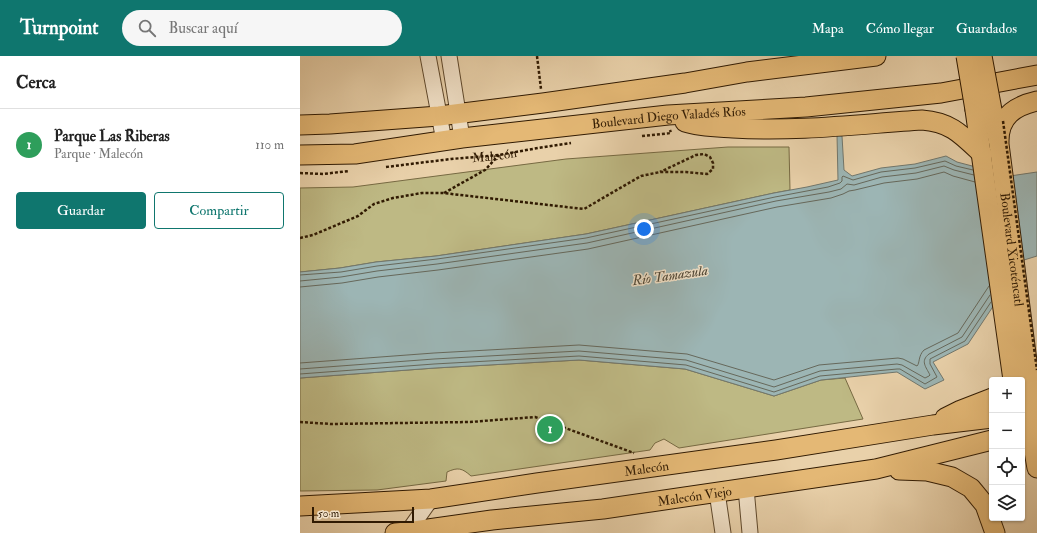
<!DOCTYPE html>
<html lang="es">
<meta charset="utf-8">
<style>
:root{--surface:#fff;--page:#f6f6f6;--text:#222;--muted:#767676;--line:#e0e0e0;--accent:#0f766e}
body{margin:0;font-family:"IM FELL Double Pica",serif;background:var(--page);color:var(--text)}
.controls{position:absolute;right:12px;bottom:12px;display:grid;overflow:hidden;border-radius:4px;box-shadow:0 1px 3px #0004}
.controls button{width:36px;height:36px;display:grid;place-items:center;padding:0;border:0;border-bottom:1px solid var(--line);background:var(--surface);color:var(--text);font:20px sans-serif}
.scale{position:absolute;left:12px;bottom:10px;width:102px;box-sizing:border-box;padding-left:4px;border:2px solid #301a02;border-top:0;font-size:11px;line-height:14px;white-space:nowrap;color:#301a02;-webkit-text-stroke:3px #f1e1c8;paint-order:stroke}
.you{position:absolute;left:344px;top:173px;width:14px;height:14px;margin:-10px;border:3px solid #fff;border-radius:50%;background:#1a73e8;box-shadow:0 0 0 6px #1a73e833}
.badge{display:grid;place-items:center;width:26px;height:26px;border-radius:50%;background:var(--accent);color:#fff;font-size:13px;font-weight:700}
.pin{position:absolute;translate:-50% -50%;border:2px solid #fff;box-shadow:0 1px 4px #0006}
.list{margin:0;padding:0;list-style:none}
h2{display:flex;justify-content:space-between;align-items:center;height:52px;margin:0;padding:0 16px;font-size:17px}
h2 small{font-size:13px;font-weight:400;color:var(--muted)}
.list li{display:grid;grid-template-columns:26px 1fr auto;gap:12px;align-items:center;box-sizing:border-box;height:72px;padding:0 16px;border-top:1px solid var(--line)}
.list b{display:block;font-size:15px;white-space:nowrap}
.list p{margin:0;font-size:13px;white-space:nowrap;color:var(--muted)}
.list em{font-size:13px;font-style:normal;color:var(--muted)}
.actions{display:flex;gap:8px;padding:12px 16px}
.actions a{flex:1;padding:9px 0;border:1px solid var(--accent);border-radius:4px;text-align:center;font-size:14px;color:var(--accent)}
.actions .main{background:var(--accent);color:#fff}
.icon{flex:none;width:22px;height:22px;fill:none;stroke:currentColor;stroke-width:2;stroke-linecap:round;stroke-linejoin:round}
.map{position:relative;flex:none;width:737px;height:477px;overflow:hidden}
header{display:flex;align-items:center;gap:24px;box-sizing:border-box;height:56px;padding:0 20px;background:var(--accent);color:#fff}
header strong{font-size:19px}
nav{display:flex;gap:22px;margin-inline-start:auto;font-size:14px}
.search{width:280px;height:36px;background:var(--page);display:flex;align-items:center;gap:10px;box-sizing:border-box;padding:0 14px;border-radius:22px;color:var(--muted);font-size:15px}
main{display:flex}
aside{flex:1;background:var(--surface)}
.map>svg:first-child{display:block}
.green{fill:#beb984;stroke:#776a43}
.water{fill:#9cb5b4;stroke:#71776d}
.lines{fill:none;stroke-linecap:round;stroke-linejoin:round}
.shore{stroke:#66685b;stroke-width:1}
.minor-casing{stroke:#5e482c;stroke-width:17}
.major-casing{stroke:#301a02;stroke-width:21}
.path{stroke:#301a02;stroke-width:2.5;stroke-dasharray:3 2;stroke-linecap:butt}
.minor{stroke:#f1e1c8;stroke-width:15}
.major{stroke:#e4b875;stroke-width:19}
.major-bridge-casing{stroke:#301a02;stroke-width:21;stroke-linecap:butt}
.path-bridge{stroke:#301a02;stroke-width:2.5;stroke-dasharray:3 2;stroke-linecap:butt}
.major-bridge{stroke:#e4b875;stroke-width:19}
.labels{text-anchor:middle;stroke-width:3;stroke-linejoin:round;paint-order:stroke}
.street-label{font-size:13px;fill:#301a02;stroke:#f1e1c8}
.water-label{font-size:14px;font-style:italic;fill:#504837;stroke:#f1e1c8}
</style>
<header>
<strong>Turnpoint</strong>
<div class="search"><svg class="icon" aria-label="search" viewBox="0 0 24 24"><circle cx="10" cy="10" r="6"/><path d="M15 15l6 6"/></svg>Buscar aquí</div>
<nav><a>Mapa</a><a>Cómo llegar</a><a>Guardados</a></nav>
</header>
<main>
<aside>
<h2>Cerca<small></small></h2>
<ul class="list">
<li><span class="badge" style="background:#2e9e5b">1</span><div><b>Parque Las Riberas</b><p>Parque · Malecón</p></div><em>110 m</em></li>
</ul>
<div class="actions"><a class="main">Guardar</a><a>Compartir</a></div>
</aside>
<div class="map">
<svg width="737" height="477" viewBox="0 0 737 477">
<rect width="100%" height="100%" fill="#e9d1aa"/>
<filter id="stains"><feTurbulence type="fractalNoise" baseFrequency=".005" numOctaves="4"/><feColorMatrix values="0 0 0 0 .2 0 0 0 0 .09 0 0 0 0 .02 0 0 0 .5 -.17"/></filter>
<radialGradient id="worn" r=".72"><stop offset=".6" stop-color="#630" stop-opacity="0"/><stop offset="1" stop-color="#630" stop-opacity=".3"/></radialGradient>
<!-- green -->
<path class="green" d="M428 91H489L490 134 474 137 286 178 136 200 76 206 40 212 0 216V132L53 131 266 103Z
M279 304 385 313 474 340 521 324 545 322 563 363 379 392 364 383 355 387 350 394 171 420C162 412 158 411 147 416L146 425 77 434 0 435V322L135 312Z"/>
<!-- water -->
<path class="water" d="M537 79 542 80 544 114 552 120 581 112 615 108 646 100 657 106 710 120 737 116V200L724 204 668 288 633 306 644 324 625 333 597 316 521 324 474 340 385 313 279 304 135 312 0 322V216L40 212 76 206 136 200 286 178 474 137 507 131 538 124Z"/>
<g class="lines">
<!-- shore -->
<path class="shore" d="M0 219 41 216 77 210 137 203 286 182 475 141 528 131 540 127 542 125V121L543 120 553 124 581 116 615 112 645 105 656 110 673 114
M0 225 41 221 77 215 137 208 287 187 476 145 529 136 541 133 547 128 554 129 582 121 616 117 644 110 654 114 674 119
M0 231 42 227 78 221 138 214 288 193 477 151 531 142 543 138 549 135 555 134 584 127 617 123 644 116 653 120 675 126
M0 307 134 297 279 289 387 298 474 324 519 309 598 302 603 303 617 310C620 307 618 300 624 294L658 277 689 230
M0 313 134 303 279 295 386 304 474 331 520 315 597 308 602 309 625 322 629 320 630 319C626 311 620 305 629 298L662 281 690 239
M0 318 134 308 279 300 386 309 474 336 520 320 597 313H600L625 328 637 321 630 308V303L665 285 691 246"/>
<!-- minor casing -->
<g class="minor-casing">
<path id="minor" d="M128 0 144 85
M149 0 162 82
M446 432 450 477
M417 436 423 477
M107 477 131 443"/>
</g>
<!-- major casing -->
<g class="major-casing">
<g id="major">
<path d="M675 54 713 324"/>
<path id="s2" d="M692 54 699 88 728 313 731 378 737 412"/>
<path d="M385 66C400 71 418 71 433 72 496 76 560 68 622 64 651 66 662 79 682 98"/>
<path d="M0 69 30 68 139 60 243 47 385 27 447 16 576 0"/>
<path d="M699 85C699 60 715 50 737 45"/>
<path id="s3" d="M0 99 55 98 162 82 368 59 506 51 641 37 737 19"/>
<path d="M645 362 661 354 692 342"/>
<path d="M599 414 627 415 652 421 671 432 685 449 695 477"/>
<path id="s4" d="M0 450 131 443 237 427 476 394 633 369 692 362"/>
<path id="s5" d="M95 477 107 476 192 464 303 453 576 413 692 384"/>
</g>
</g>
<!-- path -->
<g class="path">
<path d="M237 0 241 33"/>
<path d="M342 80 371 77 370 74"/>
<path id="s1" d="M86 111 151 103 199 99 238 92 271 87"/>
<path d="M0 117 23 118 49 115"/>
<path d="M144 137 185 114 199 99"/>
<path d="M0 182 13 179 58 160 74 148 93 142 122 137H143L284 153 341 120 360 116H386L407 118 413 113V107L410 101 404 98 396 99 360 116"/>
<path d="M0 366 31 368 170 366 235 361 334 397"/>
</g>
<!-- minor -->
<use href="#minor" class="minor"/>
<!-- major -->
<use href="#major" class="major"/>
<!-- major-bridge casing -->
<g class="major-bridge-casing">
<path id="major-bridge" d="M666 0 675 54
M682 0 692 54"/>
</g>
<!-- path-bridge -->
<path class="path-bridge" d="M703 65 737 314"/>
<!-- major-bridge -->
<use href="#major-bridge" class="major-bridge"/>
</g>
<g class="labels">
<!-- street labels -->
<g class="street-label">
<text dy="5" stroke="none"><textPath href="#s3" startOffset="371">Boulevard Diego Valadés Ríos</textPath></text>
<text dy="5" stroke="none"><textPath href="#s1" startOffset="109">Malecón</textPath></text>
<text dy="5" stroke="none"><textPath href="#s2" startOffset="141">Boulevard Xicoténcatl</textPath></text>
<text dy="5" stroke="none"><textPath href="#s4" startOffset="349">Malecón</textPath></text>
<text dy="5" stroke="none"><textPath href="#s5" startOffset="302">Malecón Viejo</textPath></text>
</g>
<!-- water labels -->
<g class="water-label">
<text transform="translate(370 219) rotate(-8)" y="5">Río Tamazula</text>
</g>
</g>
<rect width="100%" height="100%" filter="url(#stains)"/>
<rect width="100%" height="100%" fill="url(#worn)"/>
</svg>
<div class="controls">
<button>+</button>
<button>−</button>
<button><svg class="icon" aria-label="locate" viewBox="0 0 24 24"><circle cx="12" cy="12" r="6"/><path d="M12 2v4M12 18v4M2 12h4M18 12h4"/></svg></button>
<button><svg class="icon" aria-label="layers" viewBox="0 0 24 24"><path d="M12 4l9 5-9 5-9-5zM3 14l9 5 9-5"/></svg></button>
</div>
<div class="scale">50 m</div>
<div class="you"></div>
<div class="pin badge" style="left:250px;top:373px;background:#2e9e5b">1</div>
</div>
</main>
